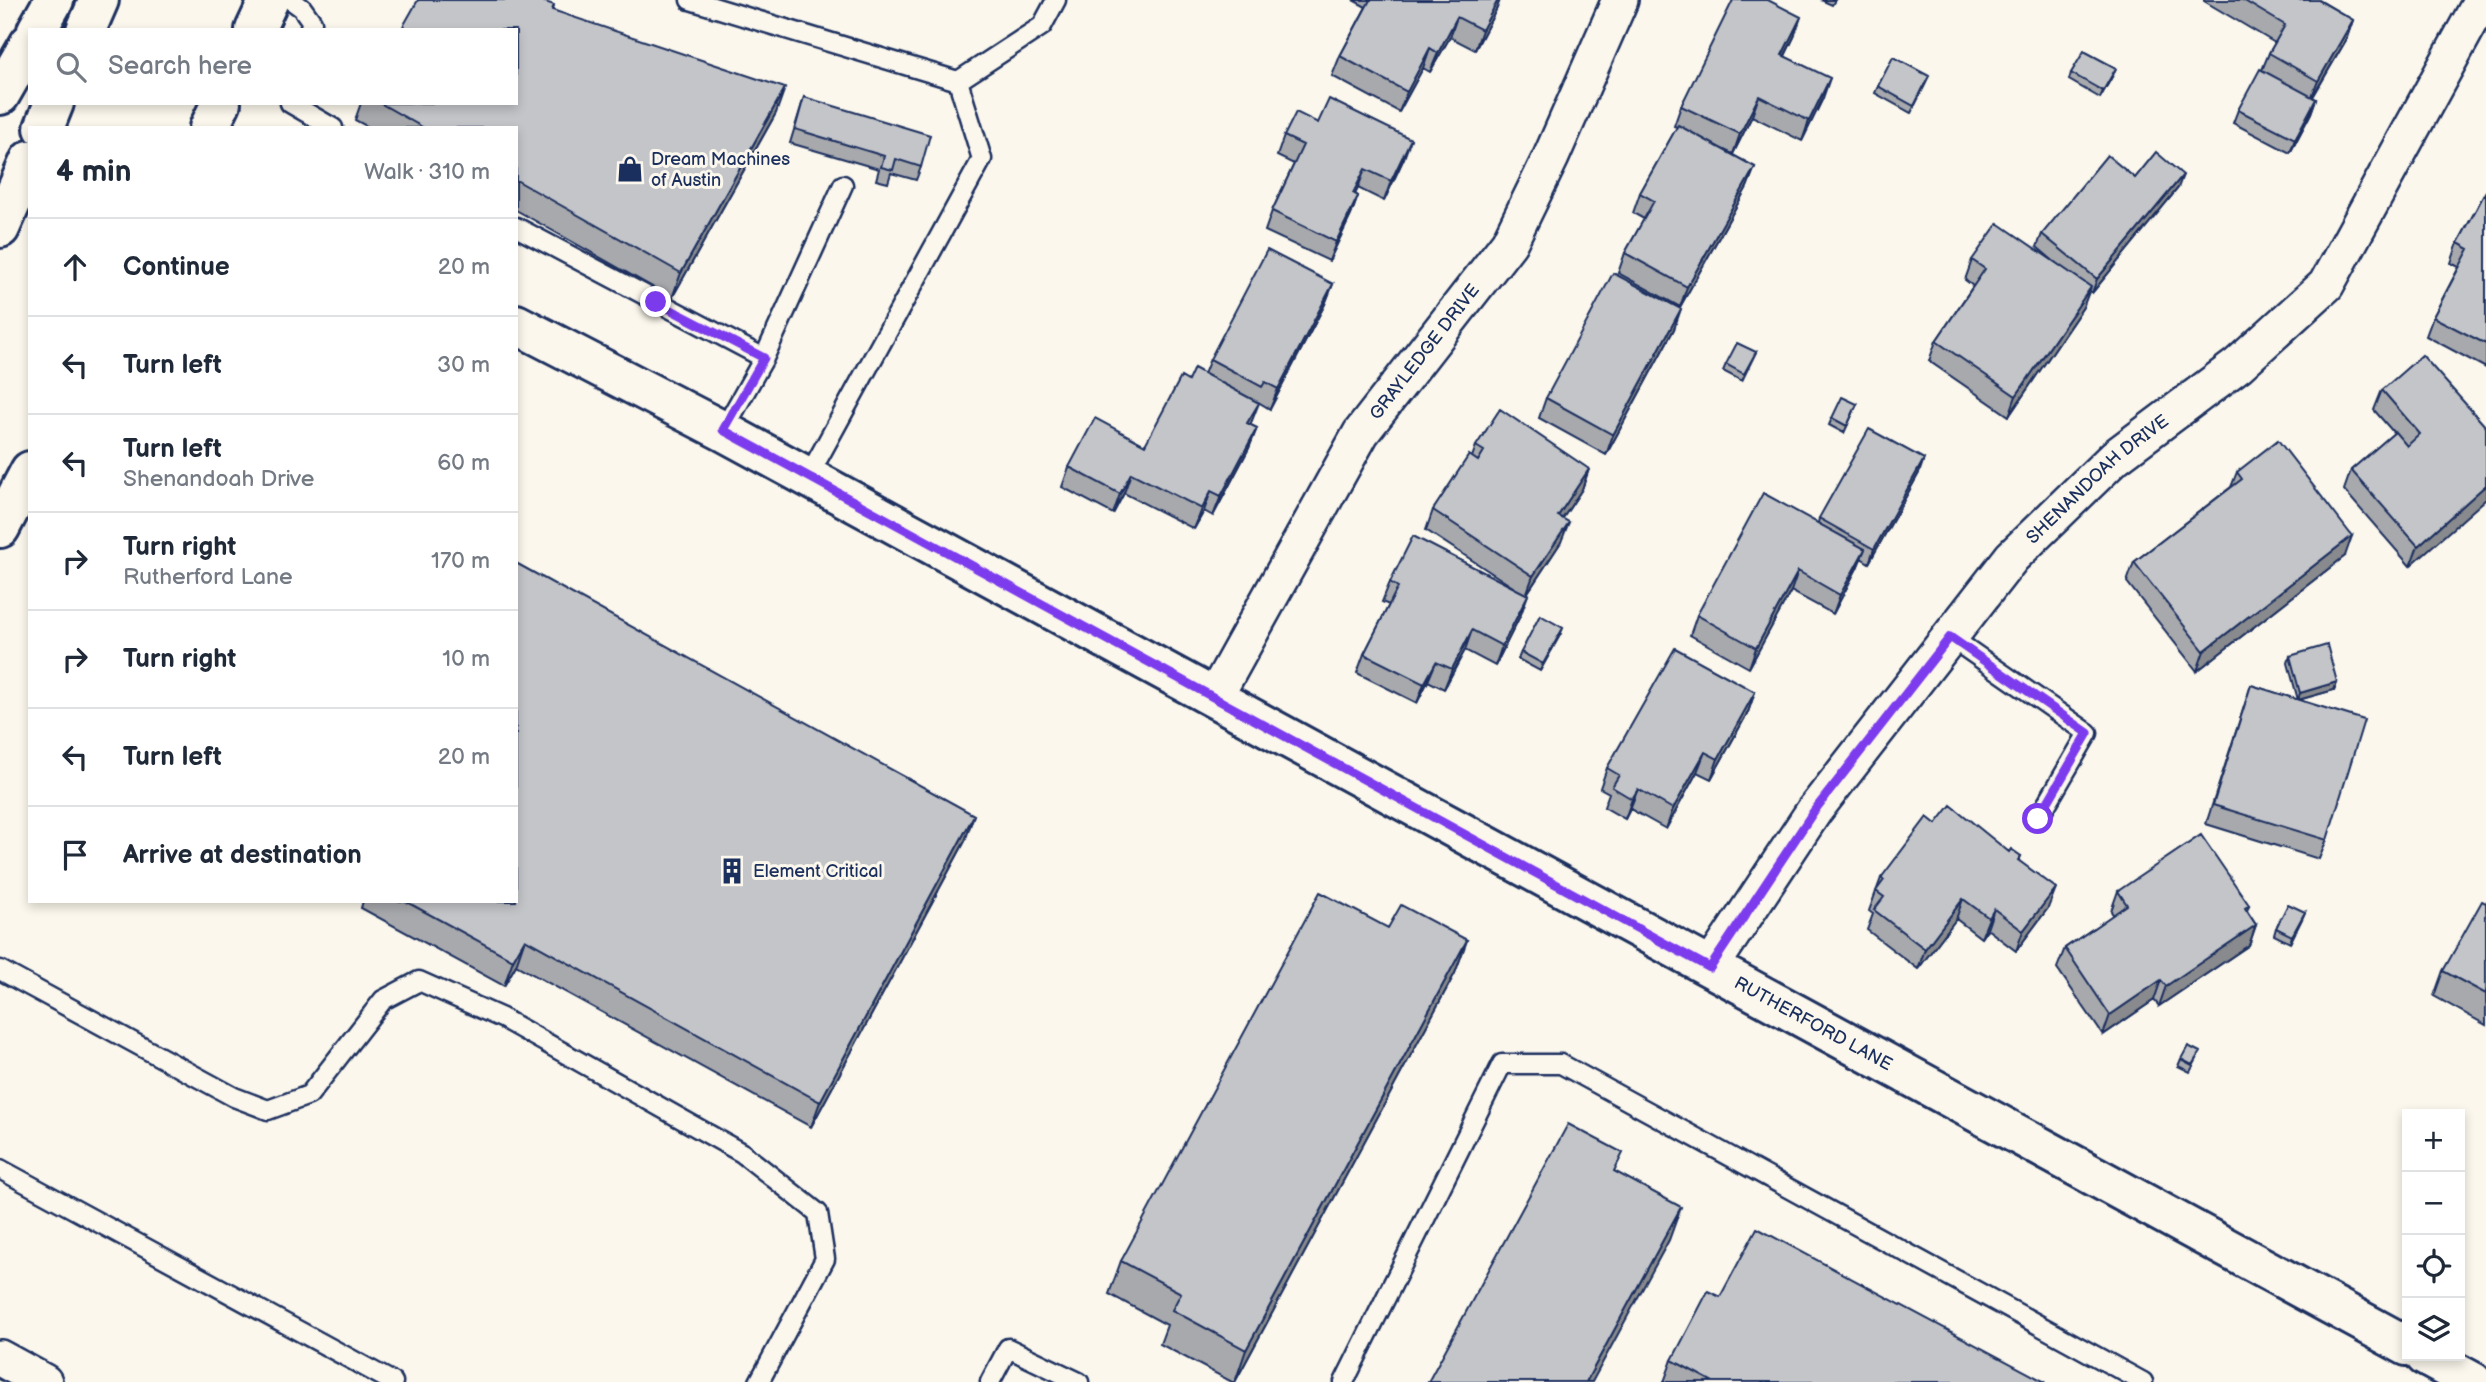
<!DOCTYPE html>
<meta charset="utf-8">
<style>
:root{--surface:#fff;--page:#f6f6f7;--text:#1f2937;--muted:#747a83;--line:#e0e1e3}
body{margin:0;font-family:"Balsamiq Sans",sans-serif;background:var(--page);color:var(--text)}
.controls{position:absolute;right:21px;bottom:21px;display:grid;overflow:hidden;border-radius:0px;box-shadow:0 4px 10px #0003}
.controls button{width:63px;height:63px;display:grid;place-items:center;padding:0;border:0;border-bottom:2px solid var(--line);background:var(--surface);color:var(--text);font:35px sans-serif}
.stop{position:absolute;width:21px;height:21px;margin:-16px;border:5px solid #7c3aed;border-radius:50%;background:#fff}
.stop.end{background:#7c3aed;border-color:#fff;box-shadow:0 2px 7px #0008}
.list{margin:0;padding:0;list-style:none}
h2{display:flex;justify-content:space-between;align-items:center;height:91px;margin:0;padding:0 28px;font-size:30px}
h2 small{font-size:23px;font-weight:400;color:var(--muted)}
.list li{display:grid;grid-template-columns:46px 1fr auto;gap:21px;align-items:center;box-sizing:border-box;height:98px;padding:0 28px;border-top:2px solid var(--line)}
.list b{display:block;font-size:26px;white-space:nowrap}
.list p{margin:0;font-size:23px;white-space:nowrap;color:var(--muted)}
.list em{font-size:23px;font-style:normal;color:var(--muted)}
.icon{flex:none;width:38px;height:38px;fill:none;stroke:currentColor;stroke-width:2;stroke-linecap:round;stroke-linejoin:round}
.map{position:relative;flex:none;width:2486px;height:1382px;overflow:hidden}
.search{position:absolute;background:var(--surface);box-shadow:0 4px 10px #0003;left:28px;top:28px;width:490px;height:77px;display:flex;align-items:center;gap:18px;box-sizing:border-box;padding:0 24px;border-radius:0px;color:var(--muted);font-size:26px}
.panel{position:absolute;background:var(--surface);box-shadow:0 4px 10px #0003;left:28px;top:126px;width:490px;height:777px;border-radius:0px}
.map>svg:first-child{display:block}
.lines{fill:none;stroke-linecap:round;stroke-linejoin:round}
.lane-casing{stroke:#1b2f5e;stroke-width:23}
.street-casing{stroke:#1b2f5e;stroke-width:40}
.secondary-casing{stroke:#1b2f5e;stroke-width:44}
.highway-casing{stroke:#1b2f5e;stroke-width:44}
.lane{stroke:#fbf7ec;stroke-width:18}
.street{stroke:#fbf7ec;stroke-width:35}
.secondary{stroke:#fbf7ec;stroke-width:38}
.highway{stroke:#fbf7ec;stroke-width:38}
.wall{fill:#a8a9ad;stroke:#1b2f5e;stroke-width:2}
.shaded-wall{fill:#888a8d;stroke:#1b2f5e;stroke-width:2}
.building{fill:#c3c5c9;stroke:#1b2f5e;stroke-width:2}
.route{stroke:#7c3aed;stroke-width:9}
.labels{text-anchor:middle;stroke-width:6;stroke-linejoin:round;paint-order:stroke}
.poi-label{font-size:18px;fill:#1b2f5e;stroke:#fbf7ec;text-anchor:start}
.street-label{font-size:18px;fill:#1b2f5e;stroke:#fbf7ec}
</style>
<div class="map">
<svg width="2486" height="1382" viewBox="0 0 2486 1382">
<rect width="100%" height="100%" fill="#fbf7ec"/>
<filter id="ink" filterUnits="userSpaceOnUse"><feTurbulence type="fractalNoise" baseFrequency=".0143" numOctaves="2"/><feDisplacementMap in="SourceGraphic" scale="14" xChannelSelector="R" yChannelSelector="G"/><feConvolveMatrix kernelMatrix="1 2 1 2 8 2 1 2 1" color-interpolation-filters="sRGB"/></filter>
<g filter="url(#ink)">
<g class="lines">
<!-- lane casing -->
<g class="lane-casing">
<path id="lane" d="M291 0 302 8 312 22 309 30
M690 0 958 81 1042 26 1056 0
M290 103 333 128
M516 227 764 358
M723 431 764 358 843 185
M808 477 982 159 958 81
M1950 637 2088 733 2038 819
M0 970 234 1097 268 1110 309 1095 383 1000 419 981 502 1018 742 1153 818 1213 825 1259 759 1382
M0 1169 393 1382
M990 1382 1008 1348 1079 1382
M1344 1382 1502 1064H1561L2143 1382"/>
</g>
<!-- street casing -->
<g class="street-casing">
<g id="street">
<path id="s1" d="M1214 698 1361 433 1509 243 1551 157 1620 0"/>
<path id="s2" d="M1710 968 1814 811 2012 557 2115 457 2238 365 2326 285 2482 0"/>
<path d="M0 1358 44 1382"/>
</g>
</g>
<!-- secondary casing -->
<g class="secondary-casing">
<g id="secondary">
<path d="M255 30 269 0"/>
<path d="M209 128 221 103"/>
<path id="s3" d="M516 324 723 431 2407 1346"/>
<path d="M0 528 30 471"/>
<path d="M2425 1356 2473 1382"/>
</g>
</g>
<!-- highway casing -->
<g class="highway-casing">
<path id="highway" d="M37 30 54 0
M86 30 99 0
M0 95 30 43
M44 128 54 103
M0 228 30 160"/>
</g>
<!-- lane -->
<use href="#lane" class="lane"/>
<!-- street -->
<use href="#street" class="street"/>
<!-- secondary -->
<use href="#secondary" class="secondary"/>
<!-- highway -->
<use href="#highway" class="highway"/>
</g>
<!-- wall -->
<path class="wall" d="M1353 0H1498L1497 8 1475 50 1450 37 1430 72 1423 68 1399 112 1332 76 1340 56 1366 7Z
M1821 0H1835L1832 5Z
M2204 0H2319L2353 20 2346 40 2313 97 2316 99 2311 113 2290 153 2233 123 2238 110 2262 70 2269 53 2275 43 2204 1Z
M554 5 553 10 776 113 672 298 516 210V128H370L355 120 361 103H516Z
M1794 37 1785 56 1823 98 1802 141 1752 116 1733 154 1719 148 1755 167 1747 187 1680 307 1618 273 1625 253 1644 219 1633 213 1640 193 1677 127 1674 126 1681 106Z
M2071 73 2113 75 2100 98 2069 80Z
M1926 83 1911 113 1875 93 1878 86Z
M804 97 921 167 916 180 891 173 888 183 876 180 879 169 790 143Z
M1318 123 1404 158 1384 201 1358 188 1355 194 1358 196 1351 215 1329 261 1265 231 1272 211 1294 164 1277 156 1284 136Z
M2135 178 2178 188 2092 293 2089 290 2083 307 2009 416 1929 361 1936 341 1973 286 1965 280 1972 260 2057 264 2037 247 2042 234Z
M2486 191V368L2426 336 2433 317 2459 267 2451 263 2458 243Z
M1333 284 1325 304 1270 409 1258 402 1250 425 1257 428 1249 448 1213 516 1204 511 1194 529 1124 493 1113 514 1062 487 1069 467 1145 445 1188 381 1204 374 1210 359Z
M1674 329 1606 455 1539 418 1546 398Z
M1756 352 1742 381 1723 371 1726 364Z
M2382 390 2486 427 2410 566 2344 490 2351 470 2394 433 2374 410Z
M1857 404 1844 433 1829 425 1832 418Z
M1476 446 1589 469 1582 489 1563 518 1561 542 1527 594 1521 614 1495 666 1465 650 1444 689 1428 681 1417 703 1357 673 1364 654 1389 605 1382 602 1390 582 1513 587 1426 530 1433 510 1472 457Z
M2237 472 2345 556 2197 671 2127 582 2134 562 2231 487Z
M1919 473 1869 563 1861 558 1857 568 1833 614 1791 591 1749 668 1690 635 1697 615 1818 523 1819 518Z
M1560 635 1540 671 1518 659 1521 652Z
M2290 656 2337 682 2334 690 2298 700 2327 840 2319 859 2206 824 2251 685 2298 700 2288 663Z
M1755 692 1748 712 1711 779 1697 772 1666 829 1630 809 1625 819 1604 807 1609 793 1600 788 1607 768Z
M1936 824 2021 856 2019 861 2048 908 2016 951 1987 929 1981 938 1956 919 1918 969 1867 930 1873 914 1869 911 1881 878Z
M965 841 811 1127 516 965 504 986 361 908 363 901H516Z
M2118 891 2249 905 2247 911 2256 925 2249 945 2159 1006 2154 1000 2103 1035 2057 968 2065 948 2113 915 2111 911Z
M2486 903V1025L2434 996 2443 971Z
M2305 912 2290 943 2274 935 2276 928Z
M1388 928 1467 940 1455 973 1235 1382H1232L1160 1344 1167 1325 1109 1294 1121 1261Z
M2181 1059H2197L2190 1072 2178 1066Z
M1720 1297 2045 1382H1664L1672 1360Z"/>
<!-- shaded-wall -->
<path class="shaded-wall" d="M1498 0H1500L1497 8 1475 50 1482 30Z
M1457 17 1450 37 1430 72 1438 53Z
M1801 17 1794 37 1775 75 1782 55Z
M2353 20 2346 40 2310 101 2318 81Z
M1430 48 1423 68 1399 112 1407 92Z
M2116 68 2113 75 2100 98 2103 91Z
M1830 78 1823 98 1802 141 1809 121Z
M785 88 776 113 672 298 681 273Z
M1759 96 1752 116 1733 154 1740 134Z
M2316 99 2311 113 2290 153 2295 139Z
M1411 139 1404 158 1384 201 1391 181Z
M1755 167 1747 187 1680 307 1687 287Z
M1365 169 1358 188 1346 213 1353 193Z
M2183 175 2178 188 2092 293 2097 279Z
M1358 196 1351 215 1329 261 1336 242Z
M1333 284 1325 304 1270 409 1278 389Z
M2091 287 2083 307 2009 416 2016 396Z
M1681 309 1674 329 1606 455 1613 435Z
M1259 403 1251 423 1240 443 1247 423Z
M1257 428 1249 448 1213 516 1221 496Z
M1924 459 1919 473 1869 563 1874 549Z
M1589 469 1582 489 1551 536 1558 516Z
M1131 473 1124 493 1113 514 1120 494Z
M2486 485V499L2410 566 2418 546Z
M1211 491 1204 511 1194 529 1202 509Z
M1569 522 1561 542 1526 595 1533 576Z
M2352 536 2345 556 2197 671 2204 651Z
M1865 549 1857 568 1833 614 1840 595Z
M1798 571 1791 591 1749 668 1756 648Z
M1528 595 1521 614 1495 666 1502 646Z
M1563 628 1560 635 1540 671 1543 664Z
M1472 630 1465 650 1444 689 1452 669Z
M1436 662 1428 681 1417 703 1424 684Z
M2337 682 2334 690 2298 700 2300 693Z
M1755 692 1748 712 1711 779 1718 759Z
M1705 752 1697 772 1666 829 1673 809Z
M1638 789 1630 809 1625 819 1632 799Z
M974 815 965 841 811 1127 820 1102Z
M2056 888 2048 908 2016 951 2023 931Z
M1963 899 1956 919 1918 969 1925 949Z
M1994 909 1987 929 1981 938 1989 918Z
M2305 912 2302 919 2290 943 2292 936Z
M2256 925 2249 945 2159 1006 2166 986Z
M525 939 516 965 504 986 513 960Z
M1467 940 1455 973 1235 1382 1246 1350Z
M2161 980 2154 1000 2103 1035 2110 1015Z
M1681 1207 1669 1240 1592 1382H1586Z"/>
<!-- building -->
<path class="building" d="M418 0H540L554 5 552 10 785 88 681 273 516 180V128H424L380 103H516V30H401Z
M1370 0H1498L1482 30 1457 17 1438 53 1430 48 1407 92 1340 56Z
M1733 0H1768L1801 17 1782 55 1830 78 1809 121 1759 96 1740 134 1681 106Z
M2243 0H2318L2353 20 2318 81 2269 53 2285 25Z
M2084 51 2116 68 2103 91 2071 73Z
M1893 57 1929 76 1914 106 1878 86Z
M2260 69 2316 99 2295 139 2238 110Z
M804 97 930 135 921 167 896 159 893 170 881 167 884 156 795 129Z
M1329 99 1411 139 1391 181 1365 169 1353 193 1358 196 1336 242 1272 211 1303 145 1284 136 1296 112 1318 123Z
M1678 125 1755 167 1687 287 1625 253 1654 201 1640 193Z
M2156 152 2183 175 2097 279 2042 234 2107 155 2135 178Z
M2486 191V344L2433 317 2469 249 2458 243Z
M1998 223 2091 287 2016 396 1936 341 1985 269 1972 260Z
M1267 250 1333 284 1278 389 1265 382 1262 387 1210 359Z
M1613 273 1681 309 1613 435 1546 398Z
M1737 343 1756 352 1744 374 1726 364Z
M2422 355 2486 427V485L2418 546 2351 470 2395 432 2407 446 2420 434 2382 390Z
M1194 368 1259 403 1247 423 1257 428 1221 496 1211 491 1202 509 1131 473 1120 494 1069 467 1095 418 1145 445 1181 377 1188 381Z
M1842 397 1857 404 1847 426 1832 418Z
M1500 409 1589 469 1558 516 1569 522 1533 576 1433 510 1469 455 1478 461 1484 451 1476 446Z
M1869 429 1924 459 1874 549 1819 518Z
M2278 440 2352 536 2204 651 2134 562 2242 479 2237 472Z
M1763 493 1865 549 1840 595 1798 571 1756 648 1697 615Z
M1413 536 1528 595 1502 646 1472 630 1452 669 1436 662 1424 684 1364 654 1398 587 1390 582Z
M516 563 974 815 820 1102 525 939 513 960 405 901H516Z
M1540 615 1563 628 1543 664 1521 652Z
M2327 645 2337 682 2300 693 2290 656Z
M1675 648 1755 692 1718 759 1705 752 1673 809 1638 789 1632 799 1612 787 1619 775 1607 768Z
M2251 685 2364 720 2327 840 2213 805Z
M1951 805 2009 852 2011 849 2021 856 2018 860 2056 888 2023 931 1994 909 1989 918 1963 899 1925 949 1874 910 1884 897 1876 891 1884 880 1881 878 1927 817 1936 824Z
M2201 835 2249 905 2245 908 2256 925 2166 986 2161 980 2110 1015 2065 948 2127 905 2118 891Z
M1320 892 1388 928 1401 905 1467 940 1246 1350 1172 1310 1181 1293 1121 1261Z
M2482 901 2486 903V994L2443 971Z
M2288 904 2305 912 2292 936 2276 928Z
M2188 1046 2200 1052 2192 1065 2181 1059Z
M1568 1124 1623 1153 1614 1171 1681 1207 1586 1382H1428Z
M1757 1228 2045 1382H1713L1672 1360 1708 1291 1720 1297Z"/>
</g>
<g class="lines" filter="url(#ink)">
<!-- route -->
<path class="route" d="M656 302 764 358 723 430 1710 968 1814 811 1950 637 2088 733 2038 819"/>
</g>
<!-- icons -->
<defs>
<g id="shop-bare" transform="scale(2.1)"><path d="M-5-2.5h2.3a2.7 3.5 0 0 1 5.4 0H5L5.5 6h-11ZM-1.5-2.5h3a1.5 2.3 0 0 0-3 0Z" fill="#1b2f5e" stroke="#fbf7ec" stroke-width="2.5" paint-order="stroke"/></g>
<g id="building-bare" transform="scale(2.1)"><path d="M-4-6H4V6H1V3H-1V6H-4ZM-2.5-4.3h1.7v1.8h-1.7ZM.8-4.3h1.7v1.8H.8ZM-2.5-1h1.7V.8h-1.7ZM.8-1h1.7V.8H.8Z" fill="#1b2f5e" stroke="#fbf7ec" stroke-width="2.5" paint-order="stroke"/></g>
</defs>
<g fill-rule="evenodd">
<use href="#shop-bare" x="630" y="169"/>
<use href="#building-bare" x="732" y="871"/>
</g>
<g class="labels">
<!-- poi labels -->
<g class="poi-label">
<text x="651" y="165">Dream Machines<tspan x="651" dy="21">of Austin</tspan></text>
<text x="753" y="877">Element Critical</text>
</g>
<!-- street labels -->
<g class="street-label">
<text dy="6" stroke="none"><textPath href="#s1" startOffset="406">GRAYLEDGE DRIVE</textPath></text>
<text dy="6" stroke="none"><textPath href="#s2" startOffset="626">SHENANDOAH DRIVE</textPath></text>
<text dy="6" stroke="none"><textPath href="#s3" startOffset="1474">RUTHERFORD LANE</textPath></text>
</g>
</g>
</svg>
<div class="controls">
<button>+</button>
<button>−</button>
<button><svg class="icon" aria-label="locate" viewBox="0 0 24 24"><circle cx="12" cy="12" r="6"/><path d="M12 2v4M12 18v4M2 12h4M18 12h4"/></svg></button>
<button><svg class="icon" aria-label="layers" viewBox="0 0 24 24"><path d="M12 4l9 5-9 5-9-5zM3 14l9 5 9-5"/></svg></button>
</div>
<div class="stop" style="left:2038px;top:819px"></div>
<div class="stop end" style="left:656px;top:302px"></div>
<div class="search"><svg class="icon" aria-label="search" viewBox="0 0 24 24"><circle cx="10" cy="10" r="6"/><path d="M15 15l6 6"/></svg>Search here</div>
<section class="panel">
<h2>4 min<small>Walk · 310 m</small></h2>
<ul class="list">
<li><svg class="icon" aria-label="ahead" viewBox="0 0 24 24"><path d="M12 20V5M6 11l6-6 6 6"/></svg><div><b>Continue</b></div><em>20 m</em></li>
<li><svg class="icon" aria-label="left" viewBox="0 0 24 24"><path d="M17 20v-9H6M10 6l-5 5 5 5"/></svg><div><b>Turn left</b></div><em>30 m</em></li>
<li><svg class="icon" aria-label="left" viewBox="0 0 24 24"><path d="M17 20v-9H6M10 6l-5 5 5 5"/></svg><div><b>Turn left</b><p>Shenandoah Drive</p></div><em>60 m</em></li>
<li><svg class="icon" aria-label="right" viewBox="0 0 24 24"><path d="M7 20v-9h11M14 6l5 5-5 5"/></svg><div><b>Turn right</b><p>Rutherford Lane</p></div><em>170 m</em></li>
<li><svg class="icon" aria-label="right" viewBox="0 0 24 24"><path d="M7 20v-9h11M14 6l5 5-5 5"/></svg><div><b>Turn right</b></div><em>10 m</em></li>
<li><svg class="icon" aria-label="left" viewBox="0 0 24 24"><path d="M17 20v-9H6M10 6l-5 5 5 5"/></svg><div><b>Turn left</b></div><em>20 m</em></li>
<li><svg class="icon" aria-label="arrive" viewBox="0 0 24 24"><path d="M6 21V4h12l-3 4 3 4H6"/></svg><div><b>Arrive at destination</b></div></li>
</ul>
</section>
</div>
